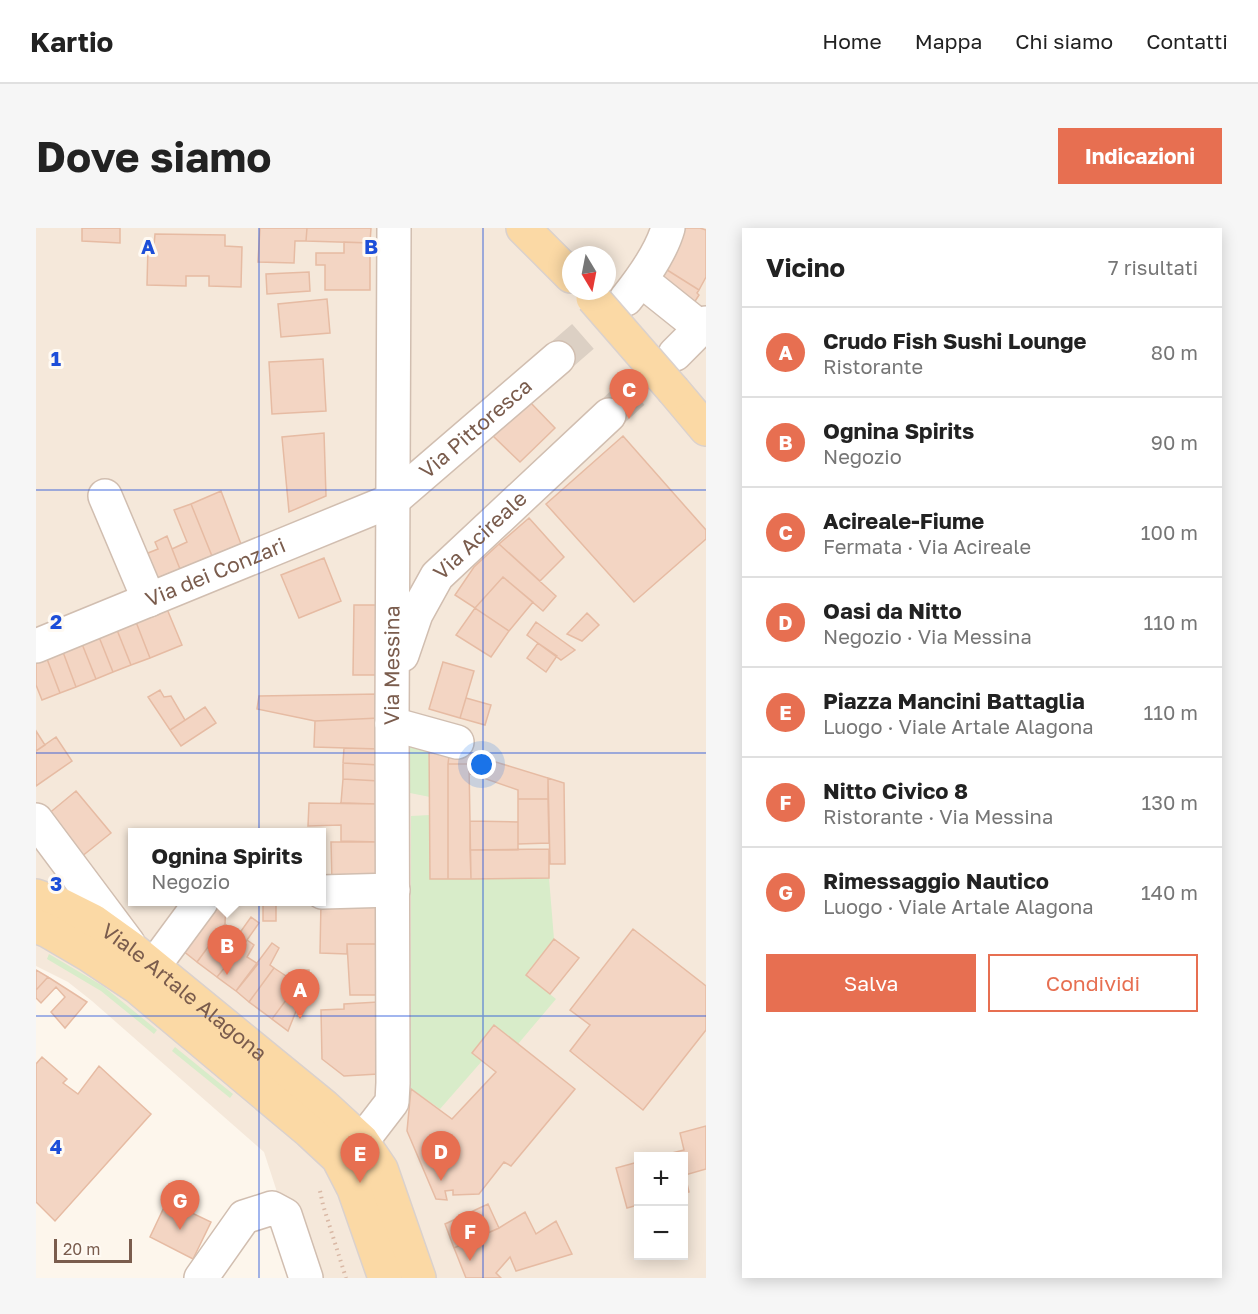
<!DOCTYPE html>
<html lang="it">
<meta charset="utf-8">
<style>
:root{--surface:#fff;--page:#f6f6f6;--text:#222;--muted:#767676;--line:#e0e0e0;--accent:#e76f51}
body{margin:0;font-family:"Golos Text",sans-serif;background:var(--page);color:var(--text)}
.controls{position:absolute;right:18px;bottom:18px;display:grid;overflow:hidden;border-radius:0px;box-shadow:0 3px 15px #0003}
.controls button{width:54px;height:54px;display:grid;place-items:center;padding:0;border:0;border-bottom:2px solid var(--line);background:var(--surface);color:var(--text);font:30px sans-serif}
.compass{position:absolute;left:526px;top:18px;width:54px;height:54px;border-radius:50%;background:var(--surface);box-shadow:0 3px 15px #0003;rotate:170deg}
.scale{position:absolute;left:18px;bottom:15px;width:78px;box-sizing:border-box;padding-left:6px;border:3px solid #7a5c4d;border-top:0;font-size:16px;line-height:21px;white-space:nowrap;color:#7a5c4d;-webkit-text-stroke:4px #fffaf3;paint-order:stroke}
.you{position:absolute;left:446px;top:537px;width:21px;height:21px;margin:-15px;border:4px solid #fff;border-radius:50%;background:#1a73e8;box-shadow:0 0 0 9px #1a73e833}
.badge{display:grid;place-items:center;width:39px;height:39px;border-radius:50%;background:var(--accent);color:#fff;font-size:20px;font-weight:700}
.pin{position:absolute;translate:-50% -50px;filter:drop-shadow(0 2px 3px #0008)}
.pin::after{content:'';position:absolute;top:32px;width:21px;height:18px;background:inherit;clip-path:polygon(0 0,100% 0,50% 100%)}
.popup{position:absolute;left:92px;top:600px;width:198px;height:78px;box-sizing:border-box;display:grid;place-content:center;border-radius:0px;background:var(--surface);filter:drop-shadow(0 2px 4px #0005);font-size:20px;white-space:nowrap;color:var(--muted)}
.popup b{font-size:22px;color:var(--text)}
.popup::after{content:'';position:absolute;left:50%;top:100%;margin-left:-12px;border:12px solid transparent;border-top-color:var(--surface)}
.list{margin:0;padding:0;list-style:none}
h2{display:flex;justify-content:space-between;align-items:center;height:78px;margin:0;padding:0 24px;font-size:26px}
h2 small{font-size:20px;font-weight:400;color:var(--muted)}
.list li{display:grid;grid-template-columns:39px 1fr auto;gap:18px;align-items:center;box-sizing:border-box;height:90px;padding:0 24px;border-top:2px solid var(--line)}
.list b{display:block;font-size:22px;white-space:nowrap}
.list p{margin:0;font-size:20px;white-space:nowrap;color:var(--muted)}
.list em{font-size:20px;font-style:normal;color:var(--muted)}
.actions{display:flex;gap:12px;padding:18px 24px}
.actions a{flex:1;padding:14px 0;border:2px solid var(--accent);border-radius:0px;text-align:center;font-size:21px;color:var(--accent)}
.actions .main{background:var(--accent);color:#fff}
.map{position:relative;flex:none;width:670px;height:1050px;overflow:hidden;border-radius:0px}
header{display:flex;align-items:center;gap:36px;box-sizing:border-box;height:84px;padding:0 30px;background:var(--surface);border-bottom:2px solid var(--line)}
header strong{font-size:28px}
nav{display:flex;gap:33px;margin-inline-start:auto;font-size:21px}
.intro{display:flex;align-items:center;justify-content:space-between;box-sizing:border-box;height:144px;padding:0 36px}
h1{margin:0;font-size:42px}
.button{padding:15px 27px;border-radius:0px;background:var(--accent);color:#fff;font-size:21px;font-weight:700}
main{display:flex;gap:36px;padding:0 36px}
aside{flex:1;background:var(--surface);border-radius:0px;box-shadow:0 3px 15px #0003}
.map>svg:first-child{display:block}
.residential{fill:#f5e8da;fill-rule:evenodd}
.green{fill:#d8ecc9}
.building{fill:#f3d5c3;stroke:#e6bba3;stroke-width:1.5}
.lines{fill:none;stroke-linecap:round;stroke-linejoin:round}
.minor-tunnel{stroke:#dcd0c4;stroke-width:33;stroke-dasharray:33 16;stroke-linecap:butt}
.minor-casing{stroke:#d1beb0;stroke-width:36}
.major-casing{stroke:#dad1cd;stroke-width:36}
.path{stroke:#d9b8a5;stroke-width:4;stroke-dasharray:1.5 4.5;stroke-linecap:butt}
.minor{stroke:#fff;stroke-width:33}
.major{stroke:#fbd9a5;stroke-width:33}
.major-bridge-casing{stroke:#dad1cd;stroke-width:36;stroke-linecap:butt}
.major-bridge{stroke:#fbd9a5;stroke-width:33}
.grid{fill:none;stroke:#1d4ed8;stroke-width:1.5;stroke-opacity:0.55}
.labels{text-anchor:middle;stroke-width:6;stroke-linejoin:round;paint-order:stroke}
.street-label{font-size:21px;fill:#7a5c4d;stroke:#fffaf3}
.grid-label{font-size:20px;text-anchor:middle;font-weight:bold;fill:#1d4ed8;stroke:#fffaf3;stroke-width:6;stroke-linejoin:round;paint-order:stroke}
</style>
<header>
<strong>Kartio</strong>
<nav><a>Home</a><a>Mappa</a><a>Chi siamo</a><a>Contatti</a></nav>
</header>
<div class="intro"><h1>Dove siamo</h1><a class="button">Indicazioni</a></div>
<main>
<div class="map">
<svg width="670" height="1050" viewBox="0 0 670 1050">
<rect width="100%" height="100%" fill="#fdf6ec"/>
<!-- residential -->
<path class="residential" d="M0 0H670V1050H269L228 924 56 773 32 754 0 738ZM535 27H571V63H535ZM96 604H286V674H96ZM602 928H648V1028H602Z"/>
<!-- green -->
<path class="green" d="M374 508 393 513 394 569 374 565Z
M394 587 395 651 513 650 518 711 490 747 520 771 482 816 436 825 446 833 404 881 375 861V588Z
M13 726 67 758 121 802 118 806 65 763 11 731Z
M139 819 197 866 194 870 136 823Z"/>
<!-- building -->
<path class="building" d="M46 0H84V15L46 13Z
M224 0H271L270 13H259L258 35 222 34Z
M271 0H335L334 15 270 13Z
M648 0H664L670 2V49L663 62 628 40Z
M119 6 189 7V18L206 19 205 59 173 58V48H150V58L111 57 112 17 118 18Z
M308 14 334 15V62H289V37H280V25H308Z
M628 40 663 62 661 65 663 67 656 78 620 52Z
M273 44 274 63 231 66 230 46Z
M291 71 294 105 245 109 242 76Z
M287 131 290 183 236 186 233 134Z
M492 172 519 200 484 234 456 207Z
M288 205 290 268 253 284 246 209Z
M587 208 670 302V311L598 374 510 276Z
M185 263 205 316 176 328 155 276Z
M155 276 176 328 144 341 136 321 151 314 138 282Z
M493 290 528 329 504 353 463 316Z
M131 308 144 341 112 354 102 329 122 321 119 314Z
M463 316 520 368 507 383 467 349 439 380 419 367 438 339Z
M288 330 305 373 263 390 245 347Z
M467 349 497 374 473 403 439 380Z
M318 377H343V447H317Z
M439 380 473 403 455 429 420 407Z
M131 381 146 417 114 430 100 394Z
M551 385 563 397 546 413 531 406Z
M100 394 114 430 95 437 81 402Z
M500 394 539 422 525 432 491 407Z
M81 402 95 437 77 444 63 409Z
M63 409 77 444 60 451 46 416Z
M502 415 521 428 510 444 491 430Z
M46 416 60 451 40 459 27 424Z
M27 424 40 459 24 465 11 431Z
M11 431 24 465 6 472 0 457V435Z
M407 434 438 443 424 490 393 481Z
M124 462 128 469 135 468 149 492 134 502 112 469Z
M343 466V490L279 493 221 481 223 468Z
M430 470 455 477 449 497 424 490Z
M169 479 180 495 145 518 134 502Z
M343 490V521L278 519 279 493Z
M0 503 9 517 0 523Z
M20 509 36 533 0 558V523Z
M393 513 414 520 412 536V651H394Z
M308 520 343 521V537L307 535Z
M414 520 512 550V571H482V562L433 545V536H412Z
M307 535 343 537V553L307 551Z
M412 536H433L435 651H412Z
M512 550 528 555 529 636H514Z
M307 551 343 553V576L305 575Z
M40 563 75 605 45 629 11 587Z
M482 571H512L513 615 482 616Z
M273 575 343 576 344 614 305 613V597L272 598Z
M434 593 482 594V622H434Z
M295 614H344L342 655 296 656Z
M513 621V650L435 651 434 622Z
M342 670V716H311V726L284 725 285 674Z
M174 674H190L189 696 161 734 141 718Z
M227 674H240V693H227Z
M215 689 223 695 211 712 181 749 161 734 189 696 203 706Z
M597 701 670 758V802L607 882 534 823 554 797 534 782Z
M518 711 543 730 514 766 490 747Z
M211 712 218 717 211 729 222 736 200 763 181 749Z
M236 715 243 720 234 737 238 740 213 774 200 763Z
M311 716H342V767H314Z
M238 740 262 756 236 791 213 774Z
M0 742 12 749 0 762Z
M268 742H273L274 761H269L262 756Z
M12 749 51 774 29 800 15 784 29 769 20 759 5 775 0 770V762Z
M262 756 269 761 252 803 236 791Z
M342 774V846L308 848 286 831 285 782 308 781V776Z
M458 797 539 861 475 938 468 934 443 966 417 967V962L409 963 411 972 400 971 371 903 375 861 416 891 460 844 436 825Z
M6 829 31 851 27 855 42 866 63 838 115 886 19 993 0 974V836Z
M670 898V941L649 947 653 964 648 965V928H624L648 922 644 905Z
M602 934V977L591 980 580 940Z
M131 973 175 994 157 1031 114 1009Z
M452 976 463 1000 418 1020 409 996Z
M489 984 500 1006 520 993 536 1026 480 1043 474 1029 460 1045 465 1050H430L418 1020 463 1000Z"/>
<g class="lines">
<!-- minor-tunnel -->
<path class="minor-tunnel" d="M522 130 590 71
M573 187 639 126"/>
<!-- minor casing -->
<g class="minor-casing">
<g id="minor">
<path d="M605 52 665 100"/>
<path d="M590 71C606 51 625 25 632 0"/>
<path d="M639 126 670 95"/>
<path d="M69 268 113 372"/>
<path id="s1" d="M0 418 357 272 522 130"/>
<path id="s2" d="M366 427 380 386 401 348 573 187"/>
<path d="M356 496 421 514"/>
<path d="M0 592 92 715"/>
<path d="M286 664 357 662"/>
<path d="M117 739 165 674"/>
<path id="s3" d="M326 913 356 874 357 855 356 496 358 0"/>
<path d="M165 1050 208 989 236 980 249 987 270 1050"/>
</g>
</g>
<!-- major casing -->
<g class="major-casing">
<g id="major">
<path d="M487 0 535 48"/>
<path d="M638 163 670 201"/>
<path id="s4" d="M0 668 23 676 57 693 96 721 288 878 326 913 345 941 383 1050"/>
<path d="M0 698 12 703 53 727 101 759 273 903 302 930 318 961 349 1050"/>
</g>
</g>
<!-- path -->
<path class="path" d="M284 963 287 977 310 1050"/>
<!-- minor -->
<use href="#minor" class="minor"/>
<!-- major -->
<use href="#major" class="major"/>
<!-- major-bridge casing -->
<g class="major-bridge-casing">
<path id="major-bridge" d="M557 70 638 163"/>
</g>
<!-- major-bridge -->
<use href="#major-bridge" class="major-bridge"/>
</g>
<!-- grid -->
<path class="grid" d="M223 0V1050M447 0V1050M0 262H670M0 525H670M0 788H670"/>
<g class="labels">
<!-- street labels -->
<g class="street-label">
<text dy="7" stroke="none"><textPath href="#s1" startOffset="495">Via Pittoresca</textPath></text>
<text dy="7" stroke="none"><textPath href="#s2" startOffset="146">Via Acireale</textPath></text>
<text dy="7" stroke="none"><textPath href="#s1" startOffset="194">Via dei Conzari</textPath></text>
<text dy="7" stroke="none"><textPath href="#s3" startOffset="486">Via Messina</textPath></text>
<text dy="7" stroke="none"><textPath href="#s4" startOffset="178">Viale Artale Alagona</textPath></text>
</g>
</g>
<g class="grid-label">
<text x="112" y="26">A</text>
<text x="335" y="26">B</text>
<text x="20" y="138">1</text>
<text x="20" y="401">2</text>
<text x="20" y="663">3</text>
<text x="20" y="926">4</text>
</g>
</svg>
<div class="controls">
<button>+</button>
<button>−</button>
</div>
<svg class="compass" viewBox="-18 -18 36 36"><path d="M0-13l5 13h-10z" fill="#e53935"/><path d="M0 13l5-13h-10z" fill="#767676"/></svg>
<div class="scale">20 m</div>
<div class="you"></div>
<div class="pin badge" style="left:264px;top:791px">A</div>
<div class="pin badge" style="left:191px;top:747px">B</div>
<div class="popup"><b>Ognina Spirits</b>Negozio</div>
<div class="pin badge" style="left:593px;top:191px">C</div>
<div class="pin badge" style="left:405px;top:953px">D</div>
<div class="pin badge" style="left:324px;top:955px">E</div>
<div class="pin badge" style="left:434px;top:1033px">F</div>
<div class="pin badge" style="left:144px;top:1002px">G</div>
</div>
<aside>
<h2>Vicino<small>7 risultati</small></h2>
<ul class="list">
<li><span class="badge">A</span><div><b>Crudo Fish Sushi Lounge</b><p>Ristorante</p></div><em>80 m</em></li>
<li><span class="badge">B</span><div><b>Ognina Spirits</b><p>Negozio</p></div><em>90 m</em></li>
<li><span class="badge">C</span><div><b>Acireale-Fiume</b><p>Fermata · Via Acireale</p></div><em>100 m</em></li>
<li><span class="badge">D</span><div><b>Oasi da Nitto</b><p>Negozio · Via Messina</p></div><em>110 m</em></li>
<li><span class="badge">E</span><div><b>Piazza Mancini Battaglia</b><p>Luogo · Viale Artale Alagona</p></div><em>110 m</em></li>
<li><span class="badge">F</span><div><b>Nitto Civico 8</b><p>Ristorante · Via Messina</p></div><em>130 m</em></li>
<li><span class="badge">G</span><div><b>Rimessaggio Nautico</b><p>Luogo · Viale Artale Alagona</p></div><em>140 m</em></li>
</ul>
<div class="actions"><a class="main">Salva</a><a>Condividi</a></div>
</aside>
</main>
